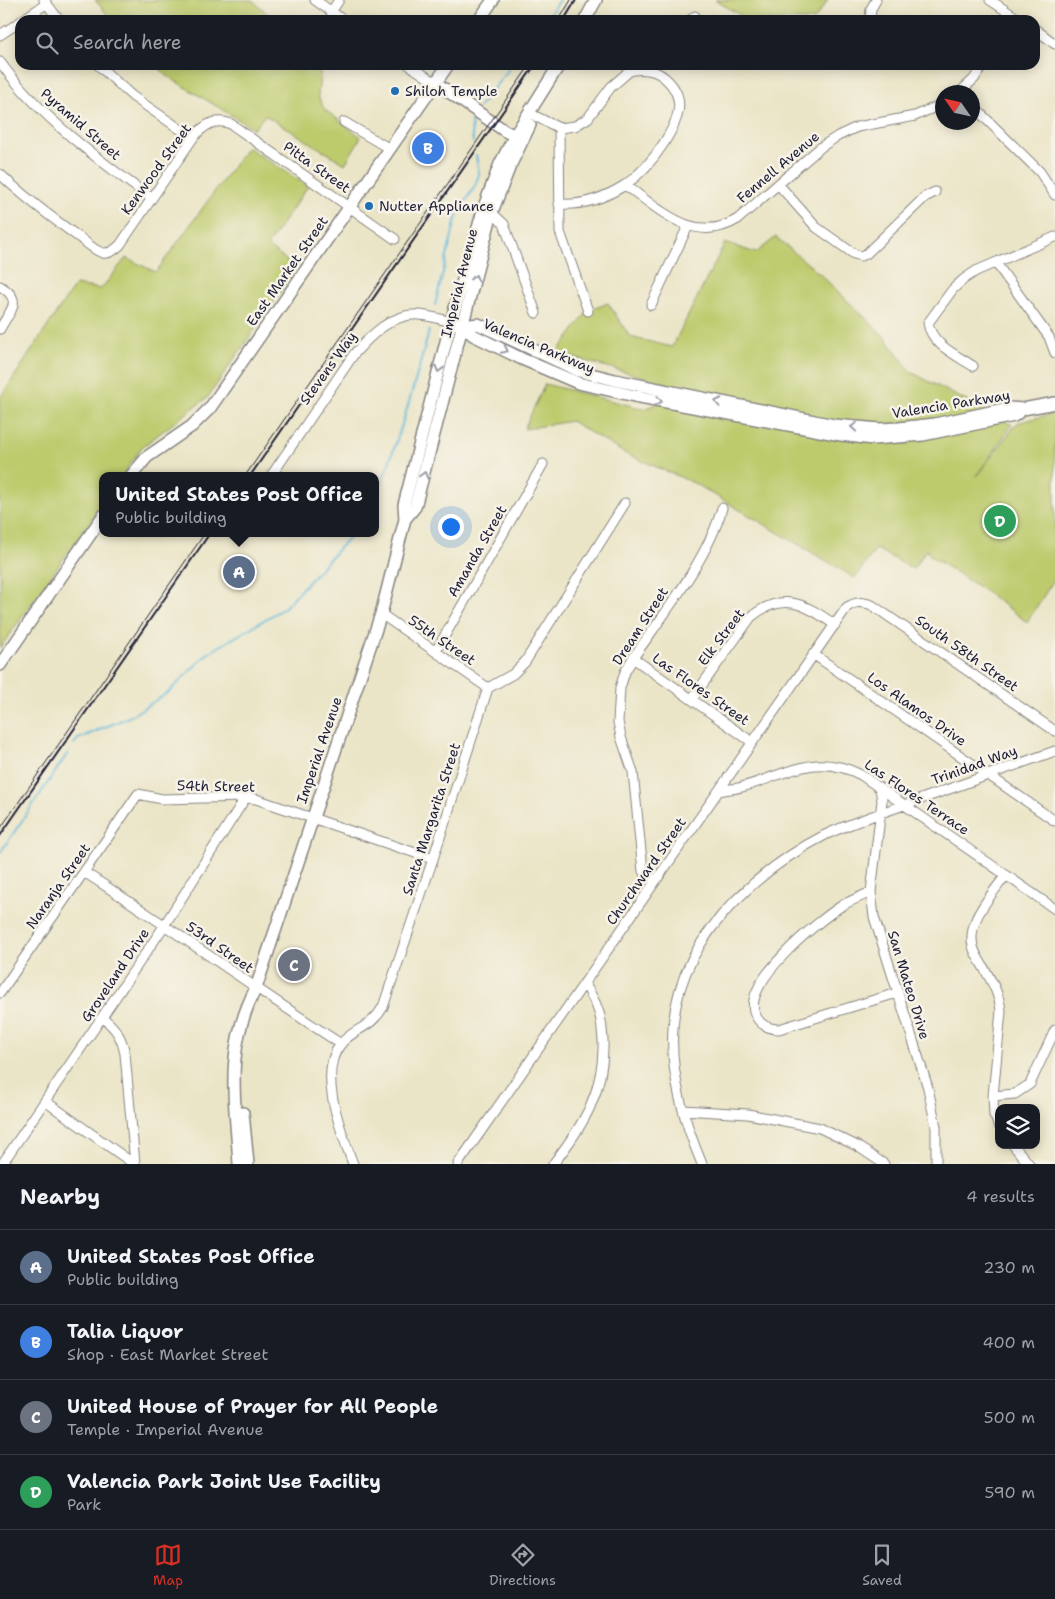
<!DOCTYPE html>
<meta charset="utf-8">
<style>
:root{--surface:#171b24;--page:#242831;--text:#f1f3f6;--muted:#9ea1a6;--line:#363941;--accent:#d93025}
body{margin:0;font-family:"Shantell Sans",sans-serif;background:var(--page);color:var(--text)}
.controls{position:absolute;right:15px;bottom:15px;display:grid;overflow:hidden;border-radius:10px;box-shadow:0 2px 12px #0003}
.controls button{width:45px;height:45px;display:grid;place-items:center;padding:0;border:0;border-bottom:1px solid var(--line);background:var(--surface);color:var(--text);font:25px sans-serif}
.compass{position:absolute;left:935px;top:85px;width:45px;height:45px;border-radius:50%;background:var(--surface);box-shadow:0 2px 12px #0003;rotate:304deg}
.you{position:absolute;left:450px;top:526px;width:18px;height:18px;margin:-12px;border:4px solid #fff;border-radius:50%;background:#1a73e8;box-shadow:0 0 0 8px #1a73e833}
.badge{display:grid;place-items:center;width:32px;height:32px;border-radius:50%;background:var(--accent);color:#fff;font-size:16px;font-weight:700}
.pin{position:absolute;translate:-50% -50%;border:2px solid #fff;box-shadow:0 1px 5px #0006}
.popup{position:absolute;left:99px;top:472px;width:280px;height:65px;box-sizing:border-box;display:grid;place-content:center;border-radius:10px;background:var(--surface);filter:drop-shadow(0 1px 4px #0005);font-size:16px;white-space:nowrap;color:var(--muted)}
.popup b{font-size:19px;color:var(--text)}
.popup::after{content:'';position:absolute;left:50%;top:100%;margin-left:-10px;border:10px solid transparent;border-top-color:var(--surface)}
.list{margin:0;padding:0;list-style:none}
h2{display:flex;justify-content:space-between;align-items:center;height:65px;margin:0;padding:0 20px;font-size:21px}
h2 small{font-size:16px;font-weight:400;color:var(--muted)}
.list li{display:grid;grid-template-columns:32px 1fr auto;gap:15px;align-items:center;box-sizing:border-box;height:75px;padding:0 20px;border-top:1px solid var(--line)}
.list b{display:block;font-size:19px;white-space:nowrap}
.list p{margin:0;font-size:16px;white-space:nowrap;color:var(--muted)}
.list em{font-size:16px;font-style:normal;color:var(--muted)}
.icon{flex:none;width:28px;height:28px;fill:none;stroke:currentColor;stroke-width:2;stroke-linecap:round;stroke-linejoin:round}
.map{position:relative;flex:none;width:1055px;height:1164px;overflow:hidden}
.search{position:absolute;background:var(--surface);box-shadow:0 2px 12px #0003;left:15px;right:15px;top:15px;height:55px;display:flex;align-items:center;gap:12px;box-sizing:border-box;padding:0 18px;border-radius:15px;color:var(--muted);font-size:19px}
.sheet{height:365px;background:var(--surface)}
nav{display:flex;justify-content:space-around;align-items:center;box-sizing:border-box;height:70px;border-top:1px solid var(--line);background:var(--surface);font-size:14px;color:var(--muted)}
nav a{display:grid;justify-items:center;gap:2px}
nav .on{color:var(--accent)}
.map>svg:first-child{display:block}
.green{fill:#becb6d;stroke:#707654}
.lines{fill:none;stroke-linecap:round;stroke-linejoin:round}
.stream{stroke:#5cb7da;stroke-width:2}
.minor-casing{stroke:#868481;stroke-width:11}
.major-casing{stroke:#868481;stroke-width:14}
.minor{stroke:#fff;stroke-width:9}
.major{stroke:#fff;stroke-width:11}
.tram{stroke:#22223b;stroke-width:1}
.rail{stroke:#22223b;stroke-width:2}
.oneway{stroke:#9c9ca7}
.poi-dot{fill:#1f6fb2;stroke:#f7f3e8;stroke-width:2}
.labels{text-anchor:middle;stroke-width:5;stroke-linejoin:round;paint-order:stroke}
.poi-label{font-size:14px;fill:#22223b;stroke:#f7f3e8;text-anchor:start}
.street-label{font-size:14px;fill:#22223b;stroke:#f7f3e8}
</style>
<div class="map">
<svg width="1055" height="1164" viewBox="0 0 1055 1164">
<rect width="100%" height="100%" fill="#f7f3e8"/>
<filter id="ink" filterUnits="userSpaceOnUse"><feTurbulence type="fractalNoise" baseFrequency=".02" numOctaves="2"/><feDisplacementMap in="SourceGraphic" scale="10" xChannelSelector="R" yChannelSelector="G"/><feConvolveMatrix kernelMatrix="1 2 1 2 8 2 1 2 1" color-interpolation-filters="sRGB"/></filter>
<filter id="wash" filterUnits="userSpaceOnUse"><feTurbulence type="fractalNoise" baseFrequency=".0096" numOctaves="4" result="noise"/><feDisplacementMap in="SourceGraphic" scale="20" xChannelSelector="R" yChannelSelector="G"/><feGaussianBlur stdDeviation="1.12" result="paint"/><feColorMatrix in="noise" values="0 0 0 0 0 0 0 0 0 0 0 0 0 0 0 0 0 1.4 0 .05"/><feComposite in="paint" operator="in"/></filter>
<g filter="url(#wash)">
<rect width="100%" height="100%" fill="#ebe5c7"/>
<!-- green -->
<path class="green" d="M95 0H252L275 20H112Z
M715 0H828L814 20H748Z
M156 65H321L318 96 324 109 361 137 345 164 265 115 254 129 167 76Z
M247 147 308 186 267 246 297 268 208 397 142 447 122 476H103V503L0 648V398L75 285 101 289 126 258 156 272Z
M776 237 821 275 884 336 911 372 1012 425 975 478 1017 423 1055 413V578L1027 622 982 589 933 558 926 550 913 569 876 549 855 578 696 484 624 453 571 421 524 429 545 384 644 409 690 390 557 353 588 311 608 303 630 337 672 347 725 243 756 253Z"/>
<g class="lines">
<!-- stream -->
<path class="stream" d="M546 20 559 0
M479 107 512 65
M473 116 471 124 473 142
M435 305 457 215 475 186 479 174 476 155
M375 499C398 444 414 388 429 331
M74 744 78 739 131 716 169 692 207 654 284 608 353 533
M0 853 68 753"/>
</g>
</g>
<g filter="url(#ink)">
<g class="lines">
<!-- minor casing -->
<g class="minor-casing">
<path id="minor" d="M44 0 59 20
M315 0 343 20
M990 0 1020 20
M331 12 339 0
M22 20 46 4
M690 20 695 16
M870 20 871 9 876 0
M1035 29 1055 44
M0 35 20 22
M0 62C41 118 96 158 151 198
M98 65 132 96 193 138
M409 65 436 83
M960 92 974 79 983 65
M972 105 1040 172 1055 195
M529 113 559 128 575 126 588 118 611 87 634 67
M344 122 390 149
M559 128 560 232 588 311
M0 174C25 198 52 218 80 238 87 243 95 251 103 253 110 254 115 250 120 245L193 138C204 125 214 118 231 124L395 239
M778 184 816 227 854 254 861 256 866 254 925 197 935 192
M625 185C660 209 694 246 738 219L821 147 838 136 857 127 915 116 942 104
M559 204C582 206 606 197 625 185 641 174 653 160 664 143 677 122 689 99 665 78 655 69 642 68 629 71
M489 210 504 224 536 313
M996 263 1049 337 1055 353
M0 286C25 301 9 311 0 329
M651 305 688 226
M973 366C956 355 931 344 928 323L953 289 964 279 976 271 1055 237
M271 476 354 354C370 336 393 312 420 315 430 316 441 319 451 322
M381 614 488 688
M436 651 543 464
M813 654 1055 821
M633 658 752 742
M692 699 751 617C783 591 806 604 835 625
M880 788 882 801 871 892 874 917 928 1088 936 1127V1164
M719 791C727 789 735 789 742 787 786 775 815 751 861 775L1055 909
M84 872C171 928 254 988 341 1044
M655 881 643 871 633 772 621 737 618 722 620 688 625 672 633 658C663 615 708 559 722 508
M871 892C862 896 852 900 843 905 819 920 741 983 755 1014 759 1024 768 1029 779 1029L897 993
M0 993 138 794 162 799 246 797 256 799 433 859
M103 1018C116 1028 122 1038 125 1054L135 1164
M993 1096 1015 1094 1030 1084 1055 1030
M45 1101 134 1164
M683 1110 748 1114 820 1128 857 1146 884 1164
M999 1126 994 1115 993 1096 1001 1011C999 989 986 973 976 954 961 926 991 896 1006 875
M1013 1145 1029 1164
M2 1164 160 932 246 797
M353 1164C342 1133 317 1074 340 1045 353 1028 371 1029 383 1007L433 859 488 688 513 674 525 662 625 503
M458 1164 847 607C857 601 862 602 872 605L1055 731
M553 1164C583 1126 605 1091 603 1040 602 1030 602 1019 598 1010 595 1000 589 991 584 983
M702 1164C660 1065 656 980 736 900 762 874 792 852 825 835 853 822 883 812 913 802 960 785 1008 768 1055 751"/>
</g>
<!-- major casing -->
<g class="major-casing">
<path id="major" d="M479 20 493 0
M585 20 596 0
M436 83 505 131 520 138
M451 322 464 326 478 324 579 371 615 380 834 425 880 429 899 428 935 424 1009 408 1023 409 1055 403
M464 326 473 335 522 359 578 383 635 396 841 435 873 439 923 435 1014 416 1023 409
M131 476 147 457 192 426 210 408 448 65
M405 519 415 507 492 212 510 166 530 125
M0 665 103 516
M243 1113 248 1164
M239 1164C235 1099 224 1049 256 988L381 614 405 519 404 505 451 322 484 207 500 164 515 135 559 65"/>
</g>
<!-- minor -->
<use href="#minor" class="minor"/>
<!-- major -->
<use href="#major" class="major"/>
<!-- tram -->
<path class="tram" d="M559 20 571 0
M245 476 530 65
M0 829 205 533"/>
<!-- rail -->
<path class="rail" d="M564 20 576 0
M250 476 535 65
M0 836 210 533"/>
</g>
<!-- one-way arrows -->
<defs><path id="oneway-chevron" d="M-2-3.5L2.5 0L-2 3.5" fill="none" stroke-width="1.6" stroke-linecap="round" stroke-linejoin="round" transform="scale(1.25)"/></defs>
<g class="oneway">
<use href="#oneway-chevron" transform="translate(475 278) rotate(-76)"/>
<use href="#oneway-chevron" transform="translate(505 350) rotate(26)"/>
<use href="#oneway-chevron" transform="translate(439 369) rotate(104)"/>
<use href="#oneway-chevron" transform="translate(659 401) rotate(11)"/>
<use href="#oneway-chevron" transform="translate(718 402) rotate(-168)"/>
<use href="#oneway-chevron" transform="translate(854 427) rotate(-175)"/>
<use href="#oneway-chevron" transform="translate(424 475) rotate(-75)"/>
</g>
</g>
<!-- markers -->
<g class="poi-dot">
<circle cx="395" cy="91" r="5"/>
<circle cx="369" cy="206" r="5"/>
</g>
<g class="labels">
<!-- poi labels -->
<g class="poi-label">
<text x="405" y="96">Shiloh Temple</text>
<text x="379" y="211">Nutter Appliance</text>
</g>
<!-- street labels -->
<g class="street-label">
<text transform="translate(81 124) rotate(41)" y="5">Pyramid Street</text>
<text transform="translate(317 167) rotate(35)" y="5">Pitta Street</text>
<text transform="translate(778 167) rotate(-40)" y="5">Fennell Avenue</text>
<text transform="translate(156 169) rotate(-54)" y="5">Kenwood Street</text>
<text transform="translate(287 271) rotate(-55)" y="5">East Market Street</text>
<text transform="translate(459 283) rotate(-76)" y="5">Imperial Avenue</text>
<text transform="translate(539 346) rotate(23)" y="5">Valencia Parkway</text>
<text transform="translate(328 368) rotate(-54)" y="5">Stevens Way</text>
<text transform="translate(951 404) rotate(-9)" y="5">Valencia Parkway</text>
<text transform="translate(477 551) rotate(-60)" y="5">Amanda Street</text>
<text transform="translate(640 626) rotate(-57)" y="5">Dream Street</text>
<text transform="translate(721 637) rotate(-53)" y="5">Elk Street</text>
<text transform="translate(442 640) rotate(34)" y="5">55th Street</text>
<text transform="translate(967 653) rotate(35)" y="5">South 58th Street</text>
<text transform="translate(701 689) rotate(35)" y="5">Las Flores Street</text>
<text transform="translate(917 709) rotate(35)" y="5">Los Alamos Drive</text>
<text transform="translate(319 750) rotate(-71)" y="5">Imperial Avenue</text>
<text transform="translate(974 765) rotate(-20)" y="5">Trinidad Way</text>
<text transform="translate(216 786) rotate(1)" y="5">54th Street</text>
<text transform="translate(917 797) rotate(34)" y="5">Las Flores Terrace</text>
<text transform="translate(431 819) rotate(-72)" y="5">Santa Margarita Street</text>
<text transform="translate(646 871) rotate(-55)" y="5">Churchward Street</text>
<text transform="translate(58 886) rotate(-55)" y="5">Naranja Street</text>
<text transform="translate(220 947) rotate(35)" y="5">53rd Street</text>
<text transform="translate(115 975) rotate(-56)" y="5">Groveland Drive</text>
<text transform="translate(909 985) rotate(73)" y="5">San Mateo Drive</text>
</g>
</g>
</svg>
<div class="controls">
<button><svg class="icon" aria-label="layers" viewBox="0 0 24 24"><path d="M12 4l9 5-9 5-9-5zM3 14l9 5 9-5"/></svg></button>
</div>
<svg class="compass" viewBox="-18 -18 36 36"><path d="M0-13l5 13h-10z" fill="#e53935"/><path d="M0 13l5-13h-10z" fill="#9ea1a6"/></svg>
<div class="you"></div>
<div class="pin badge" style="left:239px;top:572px;background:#5c6f8a">A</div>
<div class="popup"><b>United States Post Office</b>Public building</div>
<div class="pin badge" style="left:428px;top:148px;background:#3f7fe0">B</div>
<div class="pin badge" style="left:294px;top:965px;background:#6b7280">C</div>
<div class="pin badge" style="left:1000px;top:521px;background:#2e9e5b">D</div>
<div class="search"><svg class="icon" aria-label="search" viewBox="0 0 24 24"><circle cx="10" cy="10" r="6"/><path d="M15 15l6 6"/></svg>Search here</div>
</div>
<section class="sheet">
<h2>Nearby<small>4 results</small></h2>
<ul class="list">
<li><span class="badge" style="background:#5c6f8a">A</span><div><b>United States Post Office</b><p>Public building</p></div><em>230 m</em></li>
<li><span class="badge" style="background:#3f7fe0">B</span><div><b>Talia Liquor</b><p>Shop · East Market Street</p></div><em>400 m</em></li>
<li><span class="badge" style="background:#6b7280">C</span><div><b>United House of Prayer for All People</b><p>Temple · Imperial Avenue</p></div><em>500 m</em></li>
<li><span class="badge" style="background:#2e9e5b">D</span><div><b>Valencia Park Joint Use Facility</b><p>Park</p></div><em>590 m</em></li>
</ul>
</section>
<nav>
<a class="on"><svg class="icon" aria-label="map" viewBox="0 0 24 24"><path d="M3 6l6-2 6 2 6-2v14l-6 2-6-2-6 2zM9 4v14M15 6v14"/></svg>Map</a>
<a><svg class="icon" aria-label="directions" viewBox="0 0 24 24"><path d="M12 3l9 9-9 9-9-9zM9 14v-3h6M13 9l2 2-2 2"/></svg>Directions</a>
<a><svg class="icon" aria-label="saved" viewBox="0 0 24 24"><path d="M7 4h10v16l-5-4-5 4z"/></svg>Saved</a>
</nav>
